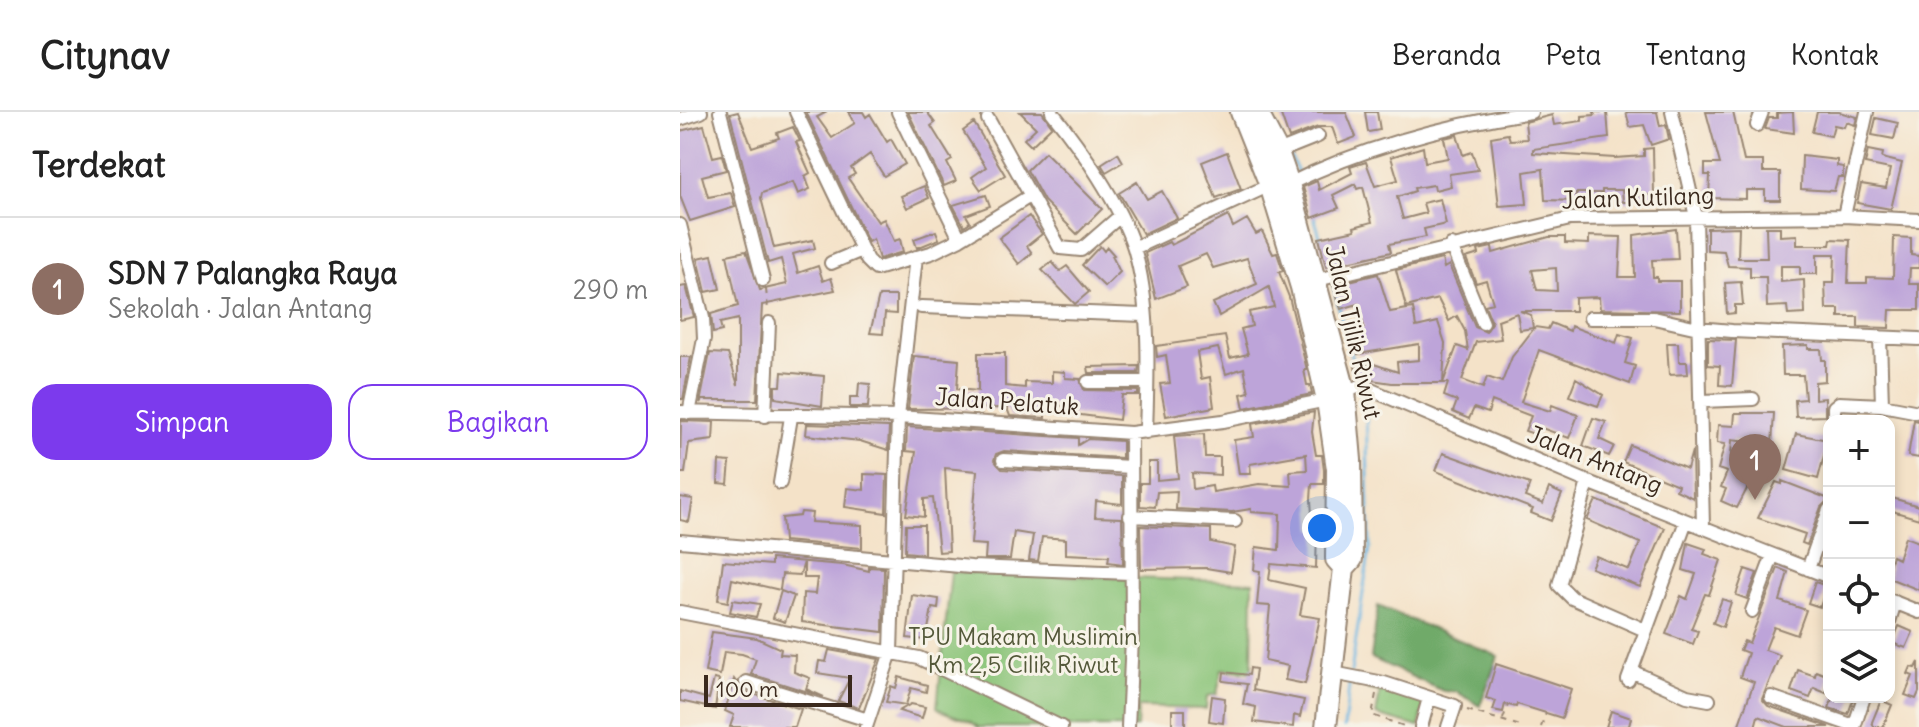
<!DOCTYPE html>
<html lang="id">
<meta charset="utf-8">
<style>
:root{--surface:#fff;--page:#f6f6f6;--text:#222;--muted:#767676;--line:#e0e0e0;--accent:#7c3aed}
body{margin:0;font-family:Delius,sans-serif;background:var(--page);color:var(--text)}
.controls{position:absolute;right:24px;bottom:24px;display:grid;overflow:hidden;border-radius:16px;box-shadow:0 4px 12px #0003}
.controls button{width:72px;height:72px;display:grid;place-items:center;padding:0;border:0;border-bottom:2px solid var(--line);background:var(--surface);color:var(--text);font:40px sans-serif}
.scale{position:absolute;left:24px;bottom:20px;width:148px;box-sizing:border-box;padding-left:8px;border:4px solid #3b2a1e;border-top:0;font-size:22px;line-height:28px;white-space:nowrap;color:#3b2a1e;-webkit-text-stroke:6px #f7f3e8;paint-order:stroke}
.you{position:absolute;left:642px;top:416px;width:28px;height:28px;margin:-20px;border:6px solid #fff;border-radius:50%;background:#1a73e8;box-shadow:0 0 0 12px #1a73e833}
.badge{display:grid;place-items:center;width:52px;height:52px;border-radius:50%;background:var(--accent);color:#fff;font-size:26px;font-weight:700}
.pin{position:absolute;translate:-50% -66px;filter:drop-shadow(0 2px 4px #0008)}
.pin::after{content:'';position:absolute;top:42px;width:28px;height:24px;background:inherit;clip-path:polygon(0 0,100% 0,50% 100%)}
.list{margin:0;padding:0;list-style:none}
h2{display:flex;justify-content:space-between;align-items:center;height:104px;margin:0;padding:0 32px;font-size:34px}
h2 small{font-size:26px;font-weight:400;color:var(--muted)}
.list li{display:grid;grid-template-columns:52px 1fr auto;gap:24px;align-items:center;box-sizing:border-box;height:144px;padding:0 32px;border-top:2px solid var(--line)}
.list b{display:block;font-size:30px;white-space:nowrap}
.list p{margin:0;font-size:26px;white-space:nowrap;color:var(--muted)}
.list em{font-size:26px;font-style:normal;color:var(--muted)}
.actions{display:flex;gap:16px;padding:24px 32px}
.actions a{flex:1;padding:18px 0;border:2px solid var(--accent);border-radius:24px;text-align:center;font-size:28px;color:var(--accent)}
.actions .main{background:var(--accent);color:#fff}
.icon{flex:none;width:44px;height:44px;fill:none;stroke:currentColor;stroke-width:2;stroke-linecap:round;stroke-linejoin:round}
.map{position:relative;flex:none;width:1239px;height:615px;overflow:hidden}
header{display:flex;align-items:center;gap:48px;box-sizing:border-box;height:112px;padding:0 40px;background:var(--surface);border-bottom:2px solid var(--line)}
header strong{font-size:38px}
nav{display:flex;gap:44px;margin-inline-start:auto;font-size:28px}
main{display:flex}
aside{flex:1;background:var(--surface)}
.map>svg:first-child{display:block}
.green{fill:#8bc479;stroke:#63774c;stroke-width:2}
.forest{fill:#70aa69;stroke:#566a44;stroke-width:2}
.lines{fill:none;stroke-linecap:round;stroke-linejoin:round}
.stream{stroke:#68b4e1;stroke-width:3}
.building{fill:#bda4d9;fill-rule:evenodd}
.minor-casing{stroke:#988673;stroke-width:16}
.highway-casing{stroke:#988673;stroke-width:24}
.path{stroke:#988673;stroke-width:2;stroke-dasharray:6 6;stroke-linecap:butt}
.minor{stroke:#fff;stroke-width:12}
.highway{stroke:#fff;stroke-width:20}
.labels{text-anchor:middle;stroke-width:6;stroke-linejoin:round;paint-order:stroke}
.street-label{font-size:24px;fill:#3b2a1e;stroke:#f7f3e8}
.park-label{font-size:24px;fill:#535839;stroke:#f7f3e8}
</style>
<header>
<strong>Citynav</strong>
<nav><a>Beranda</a><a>Peta</a><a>Tentang</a><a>Kontak</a></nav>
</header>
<main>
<aside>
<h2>Terdekat<small></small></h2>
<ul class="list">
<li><span class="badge" style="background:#8d6e63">1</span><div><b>SDN 7 Palangka Raya</b><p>Sekolah · Jalan Antang</p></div><em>290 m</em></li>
</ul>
<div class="actions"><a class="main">Simpan</a><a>Bagikan</a></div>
</aside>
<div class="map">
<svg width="1239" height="615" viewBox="0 0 1239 615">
<rect width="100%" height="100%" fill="#f7f3e8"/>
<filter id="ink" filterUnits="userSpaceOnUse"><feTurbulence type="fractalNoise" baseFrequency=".0125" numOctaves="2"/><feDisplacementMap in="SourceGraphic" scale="16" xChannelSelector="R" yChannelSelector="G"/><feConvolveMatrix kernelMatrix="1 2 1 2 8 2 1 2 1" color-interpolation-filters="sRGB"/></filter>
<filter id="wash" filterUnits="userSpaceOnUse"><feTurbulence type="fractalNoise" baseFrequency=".006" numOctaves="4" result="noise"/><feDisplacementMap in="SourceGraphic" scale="32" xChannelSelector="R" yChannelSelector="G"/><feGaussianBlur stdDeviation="1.8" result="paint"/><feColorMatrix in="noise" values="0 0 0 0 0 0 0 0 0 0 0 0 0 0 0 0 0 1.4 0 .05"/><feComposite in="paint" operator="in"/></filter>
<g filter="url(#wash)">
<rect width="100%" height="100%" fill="#f4e2c8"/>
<!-- green -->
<path class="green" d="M271 460 573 470 572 560 542 557 537 582 527 584 526 597 458 595 457 615H298C286 603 269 606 257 595Z
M688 571 745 589 739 615 696 603 700 580 687 577Z"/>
<!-- forest -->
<path class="forest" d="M698 494 818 544 800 594 777 580 763 579 691 546Z"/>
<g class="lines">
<!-- stream -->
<path class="stream" d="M589 0 602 27
M609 41 619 63
M634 104 641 128
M653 173 678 270
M671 560 690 435 686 298 681 281
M664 615 670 567"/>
</g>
<g id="blocks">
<!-- building -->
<path class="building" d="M58 0 72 35 99 26 97 21 113 15 120 29 116 30 130 61 125 64 130 77 118 82 113 70 82 81 81 86 94 136 133 128 135 136 113 142 118 161 138 154 143 169 151 166 155 178 82 193 77 288H22L20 291 30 241 48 242 58 273V207L40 211 42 219 33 221 31 202 58 194 47 143 66 139 80 178 107 172 101 147 88 151 50 2Z
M126 0H147L137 5 152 26 175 11 169 0H183L186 5 190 2 207 30 211 27 225 52 204 64 190 42 171 56 175 62 168 66 198 110 204 107 214 129 220 127 223 140 199 147 193 127 188 130Z
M228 0H247L255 11 251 14 272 48 267 51 276 69 264 74Z
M340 0H362L372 14 351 34 344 27 356 16Z
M600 0H666L676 25 658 32 652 15H638L609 26Z
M685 0H697L700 18 688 20Z
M914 0H927L929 26 853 37V41L935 46 964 44V37L973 36 974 83 950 84 951 90H943L942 78H922V81H896V89L865 88 863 57 844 60 847 92 819 94 811 25 828 22 830 28 847 27 845 10 872 3 874 13 902 9V4L915 3Z
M946 0H977L980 14 986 13 989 27 971 33 964 13 950 15Z
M1026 0H1053L1064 49H1083V60H1100V88H1085V78H1066V87L1029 86 1030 63H1025V52H1040Z
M1113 0 1114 21 1085 17 1089 6H1097V1Z
M1137 0H1159L1177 5 1175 13 1166 10 1164 15 1154 13 1151 24 1132 20Z
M1196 6 1218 11 1214 27 1192 23Z
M294 11 325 63 301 78 292 65 306 55 283 19Z
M24 13 33 45 42 43 46 58 22 64 28 85 51 81 55 95 10 109 0 84V19Z
M777 23 783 43 792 40 798 58 769 62 771 74 755 78 754 73 734 76 735 79 717 85 723 107 746 101 743 91 760 87 766 112 744 117 746 125 709 132 711 140 646 155 639 126 675 118 674 115 692 110 683 75 677 77 675 72 653 83 659 96 632 106 623 75 637 69 639 78 672 61 670 55 686 50 695 74 718 68 711 45 743 35 745 50 768 46 764 26Z
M1188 38 1203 41 1202 46 1222 51 1211 97 1177 91 1181 72 1206 76 1210 57 1185 52Z
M365 40 422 97 397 122 364 89 347 58Z
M547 40 561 77 536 86 522 50Z
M438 41 443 50 426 60 421 52Z
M1122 44 1157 48V54L1163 55V65H1158L1154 79 1121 77Z
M457 70 467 87 482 79 497 106 463 122 439 81Z
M244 74 249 86 227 96 221 84Z
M306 83 310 94 286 103 290 110 284 114 273 93Z
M349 104 362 122 347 134 352 141 339 152 319 126Z
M548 104 553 115 567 107 576 122 582 119 593 142 597 141 603 159 599 160 609 185 627 258H624L627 273H630L632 282 564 296 561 282 569 280 564 256 546 262 538 236 517 240 521 267 530 265 534 295 486 304 480 272 490 271 486 243 477 245 476 234 545 224 550 246 568 242 561 217 572 214 569 200 594 195 589 175 539 204 533 191 577 172 567 146 533 156 526 142 498 154 507 175 476 187 465 141 489 130 491 133Z
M1059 115 1058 146H1087L1086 115H1100V124L1117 123V133H1150L1151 127 1170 128 1168 171H1187V165L1213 166 1214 125 1231 126V143L1239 144V156H1230L1229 172H1239V198H1210L1209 216 1178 215V205H1159V197H1146L1145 171H1154L1155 142H1137V162H1120V154H1101V170L1124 168 1125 202 1108 203 1107 194 1087 195 1086 165H1070V155L1048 154 1044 139 1027 138V116Z
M996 117 998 147 972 148 973 165H977V169H1000V199L920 197 919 185 895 186V199H840L851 203 853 216 840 218 837 201 818 208 821 227 796 230 782 268 803 276 807 265 822 270 832 245 855 215 868 217 871 211 890 219 891 214 936 231 939 222 953 226 945 251 955 254 950 272 859 238 841 290 870 299 872 293 898 303 889 326 859 315 857 323 845 319 851 304 812 289 808 301 794 296 789 307 773 300 777 289 764 284 768 271H763L777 234 788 238 785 219 777 204 769 209 758 187 726 195 716 158 762 147 764 156 769 153 795 215 806 220 812 211 805 193 813 191 806 168 796 171 786 146 799 142 798 138 812 135 813 141 869 125H885V131L909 132V124L941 125 939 165H955L954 123ZM876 156 877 179 857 178 852 158Z
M256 119 259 127 237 136 234 127Z
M420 134 424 139 427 135 434 143 432 144 440 160 425 175 402 153Z
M32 143 40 177 26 180 18 146Z
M372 150 380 159 387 154 409 180 395 192 362 158Z
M698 162 710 200 733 196 736 215 758 210 765 231 763 271H712L685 267 676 261 675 254 694 252 718 260 717 250 739 248V232L678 242 673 217 684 215 678 192 661 197 653 173Z
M1061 170 1063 193H1055V201L1047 202 1045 171Z
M6 174 14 205 0 208V175Z
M199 184H216V202L205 201 203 222 190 221Z
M1028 227 1056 228 1052 274 1039 273 1040 254 1028 253Z
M987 231H998L999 250H1007L1008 262 989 263Z
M1128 233V237H1141L1142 248H1145V269L1135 270V287L1145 286V304L1116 305 1115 288 1125 287 1123 263H1103L1102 234Z
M298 241H325V274L345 276V270L372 271V259L385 260V266L400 267 404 278 458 279V283H442L439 308 386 301V294L365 293V306L330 304 327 296 228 297 234 244 279 248 277 277 298 279Z
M0 245H11L3 287H0Z
M459 254 458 261H409L408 255Z
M102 260 144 264 142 294 95 286V274H101Z
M896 266 923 283 918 294 889 284Z
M179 271 190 272 188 295H170V285H178Z
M634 300 632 320 636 343H642L644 358V372H632L631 388 633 417 637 418 636 456 591 452 589 468 625 476 620 503 640 506 625 572 605 568 608 554 585 549 590 494 577 493 580 459 574 458 576 435 599 438 600 402 571 400V397L552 400 496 397 497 379 477 380 475 395 460 394V371H468V350H477V368L498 366 494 324 524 322 525 345H540V363L512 361 513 377 532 374 533 380 579 372 611 374 610 359 627 358 626 342 570 352 571 362H559L554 328 574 325 572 312Z
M1055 301H1094L1092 333 1052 328 1051 344 1071 350 1066 370 1070 371 1057 396 1041 389 1046 377 1041 375 1047 360 1038 357 1045 332 1037 331 1038 313 1054 314Z
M913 306 926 310 919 327 934 334 929 344 903 334Z
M1234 308 1239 309V346L1228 344Z
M1 309 34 310 33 328 9 331 5 361H0Z
M127 312 209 315 208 338 180 329 126 323Z
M227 315 398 326V333L408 327 442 329V346L324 339 316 342 314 348 322 357 442 364V392L416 389 415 405 442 406 443 452 428 450 429 444 386 442V427L362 425 358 449 349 448 353 423 334 420 330 447H305L306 433 291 432 297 359 265 356 269 439 259 440 253 386 244 387V405L226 403 236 340 226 339Z
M1116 322 1148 328 1138 367 1106 358Z
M950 333 1007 357 1012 339 1013 386 996 378 998 373 943 350Z
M763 341 850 372 845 385 863 392 869 376 882 382 871 409 851 401 853 397 756 359Z
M39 349 50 350 48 372 38 371Z
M184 362 207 363 206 401 165 395 167 376 184 378Z
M1102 369 1149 387 1141 395 1127 433 1122 431 1125 422 1078 406 1096 370 1102 372Z
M0 385 13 387 9 410 0 408Z
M1209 385 1239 394V407L1209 398Z
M916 388 985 416 960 475 911 456 916 444 949 458 960 431 907 408Z
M121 400 132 401 131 410 182 413V436L104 429 102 406 120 404Z
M226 413H244V442L225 440Z
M460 414 531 417V430L555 435 551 460 526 456 461 457Z
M1225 425 1239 430V478L1209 466V453L1212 444 1218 447Z
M1008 431 1026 437 1024 442 1041 448 1029 483 1025 482 1011 517 1018 519 1013 532 986 522 1001 484 1007 487 1016 462 1003 458Z
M91 447 163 453 189 459V455L204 456 203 520 122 510 123 481 135 482 137 466H124V450L120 463 102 462 100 478 52 467 48 490 38 488 43 449 91 453Z
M1098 456 1108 460 1100 489 1126 498 1117 523 1094 515 1085 538 1100 543 1082 587 1088 594 1150 615H1107L1078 604 1075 615H1058L1074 570 1060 565 1068 541 1060 538 1064 529 1069 531Z
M1065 457 1077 461 1067 487 1056 483Z
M1135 470 1147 474 1140 495 1128 491Z
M101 479 114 484 105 510 93 506Z
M232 483 259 487 258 497 252 496 246 528 227 526Z
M1042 487 1051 490 1043 515 1033 511Z
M53 488 80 492 76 505 50 500Z
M1219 514 1233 520 1226 536 1212 531Z
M32 520 77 526 101 537 100 542 115 543 114 560 130 566 126 577 144 585 71 562 76 547 62 542 44 540 40 563 25 560Z
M149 538 199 547 179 596 158 589 170 566 137 561 139 549 146 550Z
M1239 550V580L1236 587 1225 583 1233 564 1228 562 1231 555 1236 556Z
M816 552 891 577 882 606 837 592 836 595 825 592 823 600 813 598 816 589 806 586Z
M570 556 576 557 573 578 624 588 620 605 614 603 613 615 574 610 576 595 563 592 567 572 543 569 544 560 569 563Z
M1118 558 1135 564 1136 559 1149 564 1146 581 1134 576 1130 586 1111 579Z
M219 565 247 573 246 580 231 576 226 593 206 590 211 574 216 576Z
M34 567 39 568 35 597 0 589V579L29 587Z
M54 567 63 579 121 597 115 615H50L54 603 45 599Z
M532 584 545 586 543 611 529 609Z
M1153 585H1174L1168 602 1149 596Z
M1201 588 1212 593 1203 615H1194L1192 610Z
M231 592 245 595 242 606 219 599Z
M492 598H505V615H492Z
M931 599 951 606 949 614 926 615Z"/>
</g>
</g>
<g filter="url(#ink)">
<use href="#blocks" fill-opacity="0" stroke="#988673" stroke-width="2"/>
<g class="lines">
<!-- minor casing -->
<g class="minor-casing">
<path id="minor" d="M40 0 83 168
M116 0 187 148 196 157 251 141 280 127 218 0
M372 0C401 36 440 92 454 136 471 193 468 261 466 320
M992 0 1016 105 1023 415
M0 7 21 0
M308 7 380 136 401 138 440 104
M1077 13 1082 0
M598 40 638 24
M609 72C685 34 767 13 851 0
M1164 104 1187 0
M0 113 23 206 24 227 9 301
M280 127 350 84
M771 133 803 211
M454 136 590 73
M151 151 182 138
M637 168 890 107 1164 104 1239 108
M241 195 463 203
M910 206H974L1018 216 1052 219 1239 227
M1200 225 1202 293 1239 300
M408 270H467
M1022 289 1073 287
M0 300 218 305 451 321 543 309 647 288 677 275 689 277 908 370 1149 465
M85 304 89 211
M1154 309V295L1159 291 1202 293
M323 348 451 355
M908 370 879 473 892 486 965 518
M100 371 111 305
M450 404 555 409
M0 429 291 455 450 461
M1128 457 1149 398
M1209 488 1239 500
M1072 499 1093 443
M0 500 239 546 381 615
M1209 510 1215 490
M951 559 1007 584 1029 588
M653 561 704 571 775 594 768 615
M948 568 1006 409
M66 570 188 608
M1091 585 1174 614
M186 615 211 540 218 305 236 145
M448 615 452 526 451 321
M741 615 749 586
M1174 615 1184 585"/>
</g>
<!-- highway casing -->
<g class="highway-casing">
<path id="highway" d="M561 0 590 73 621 175 647 288 657 357 656 447 664 456
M577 0 598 40 609 72 665 279 671 348 672 447 664 456 646 615"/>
</g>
<!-- path -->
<path class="path" d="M86 177 88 198
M696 582 692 603 727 615
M787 598 844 615
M823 607 828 593
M861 615 866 601"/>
<!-- minor -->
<use href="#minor" class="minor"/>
<!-- highway -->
<use href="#highway" class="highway"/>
</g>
</g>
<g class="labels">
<!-- street labels -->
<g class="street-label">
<text transform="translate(958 86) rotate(-2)" y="8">Jalan Kutilang</text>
<text transform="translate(673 220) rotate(77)" y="8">Jalan Tjilik Riwut</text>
<text transform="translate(327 290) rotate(4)" y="8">Jalan Pelatuk</text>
<text transform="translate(915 348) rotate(22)" y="8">Jalan Antang</text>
</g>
<!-- park labels -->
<g class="park-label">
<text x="343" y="533">TPU Makam Muslimin<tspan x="343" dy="28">Km 2,5 Cilik Riwut</tspan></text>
</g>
</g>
</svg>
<div class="controls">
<button>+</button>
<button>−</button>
<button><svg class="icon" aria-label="locate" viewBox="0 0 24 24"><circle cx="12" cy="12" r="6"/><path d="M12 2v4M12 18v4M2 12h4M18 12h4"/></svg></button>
<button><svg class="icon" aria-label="layers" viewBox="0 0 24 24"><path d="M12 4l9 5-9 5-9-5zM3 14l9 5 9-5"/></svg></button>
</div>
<div class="scale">100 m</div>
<div class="you"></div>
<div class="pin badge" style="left:1075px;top:388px;background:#8d6e63">1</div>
</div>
</main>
